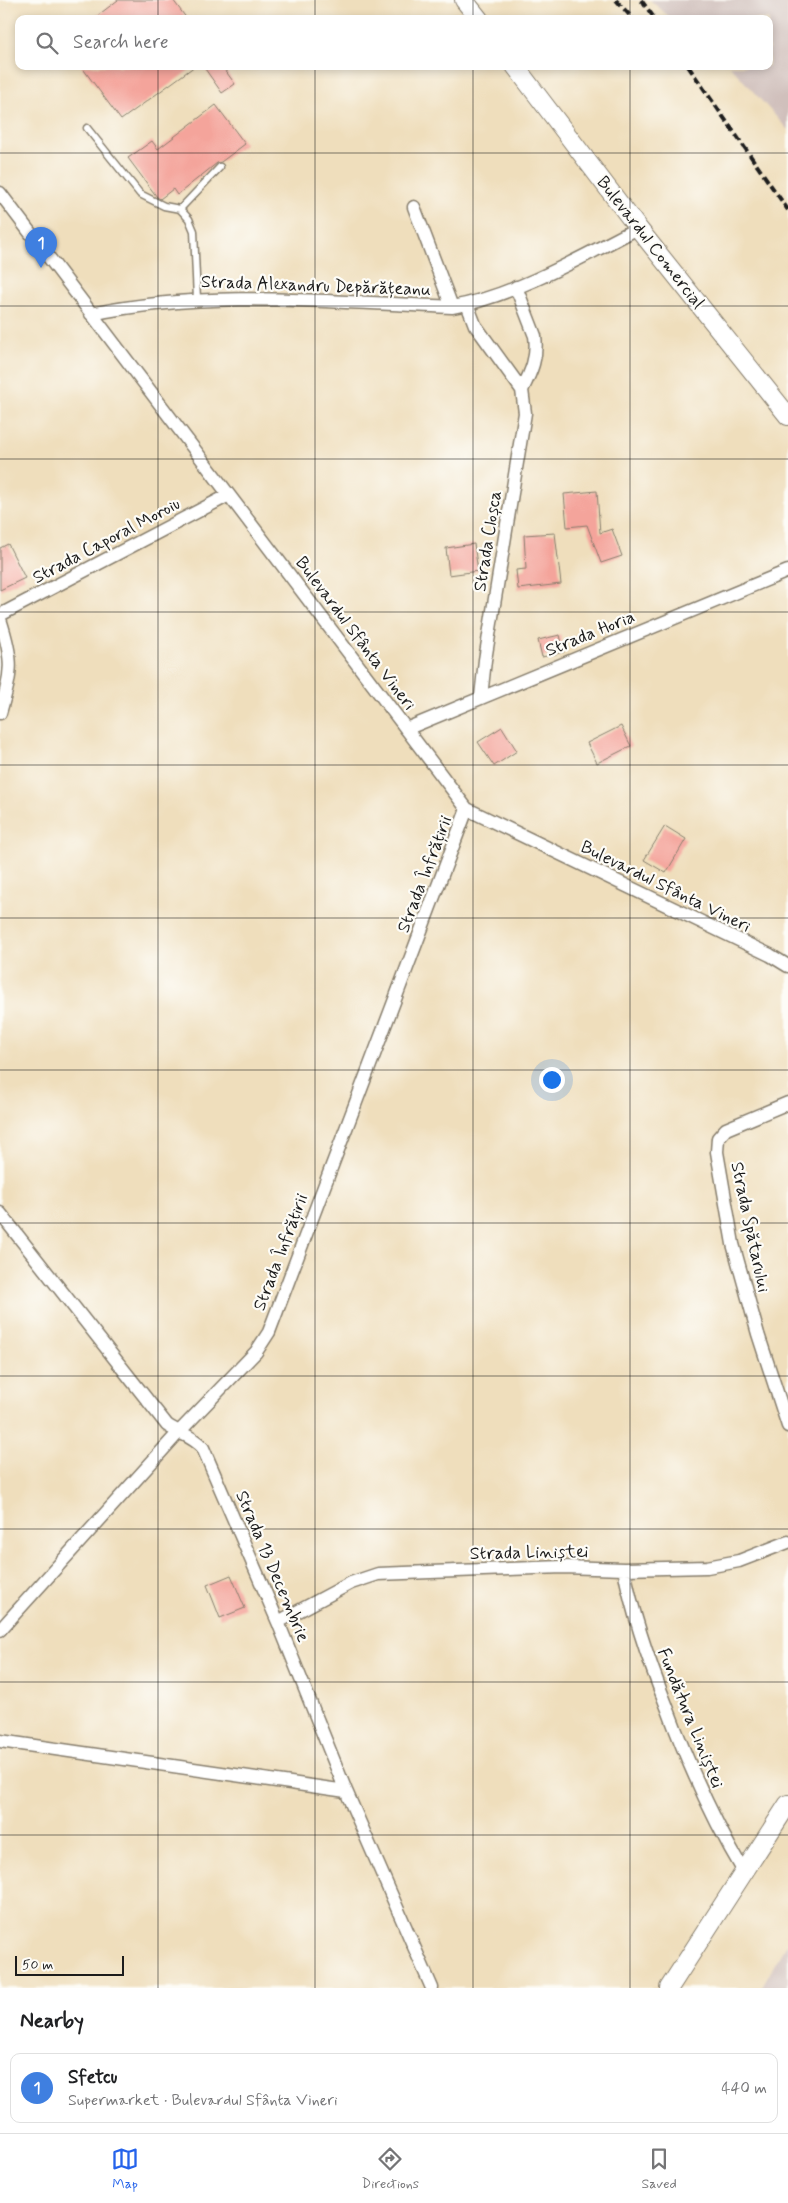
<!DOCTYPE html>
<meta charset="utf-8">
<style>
:root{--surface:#fff;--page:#f2f2f2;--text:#202124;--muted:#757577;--line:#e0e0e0;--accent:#2563eb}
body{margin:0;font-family:Mynerve,sans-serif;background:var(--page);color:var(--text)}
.scale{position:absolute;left:15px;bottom:12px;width:109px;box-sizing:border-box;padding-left:5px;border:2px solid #1c1c1c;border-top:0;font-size:14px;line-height:18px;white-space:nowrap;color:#1c1c1c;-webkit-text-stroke:4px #fdfcf7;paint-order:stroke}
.you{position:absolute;left:551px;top:1079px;width:18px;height:18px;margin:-12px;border:4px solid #fff;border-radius:50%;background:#1a73e8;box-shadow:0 0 0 8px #1a73e833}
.badge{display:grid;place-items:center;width:32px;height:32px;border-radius:50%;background:var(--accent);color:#fff;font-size:16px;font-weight:700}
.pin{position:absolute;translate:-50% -41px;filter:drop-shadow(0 1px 2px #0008)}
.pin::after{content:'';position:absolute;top:26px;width:18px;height:15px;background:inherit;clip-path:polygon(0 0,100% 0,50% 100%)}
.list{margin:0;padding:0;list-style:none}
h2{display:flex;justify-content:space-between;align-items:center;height:65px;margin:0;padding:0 20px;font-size:21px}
h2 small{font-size:16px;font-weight:400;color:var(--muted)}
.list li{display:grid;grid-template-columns:32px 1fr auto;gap:15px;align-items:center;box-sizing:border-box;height:70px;margin:0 10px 10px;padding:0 10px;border:1px solid var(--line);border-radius:10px}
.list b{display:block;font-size:19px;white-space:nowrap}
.list p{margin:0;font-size:16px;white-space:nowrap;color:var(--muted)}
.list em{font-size:16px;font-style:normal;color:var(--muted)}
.icon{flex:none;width:28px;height:28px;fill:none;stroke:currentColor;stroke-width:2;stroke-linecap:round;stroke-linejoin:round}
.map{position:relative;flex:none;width:788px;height:1988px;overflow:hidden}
.search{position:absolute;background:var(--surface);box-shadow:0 2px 8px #0003;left:15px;right:15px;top:15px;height:55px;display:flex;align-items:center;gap:12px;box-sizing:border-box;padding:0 18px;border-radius:10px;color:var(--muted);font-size:19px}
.sheet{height:145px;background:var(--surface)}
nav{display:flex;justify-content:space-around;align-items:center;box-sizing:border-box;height:70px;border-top:1px solid var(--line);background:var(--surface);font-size:14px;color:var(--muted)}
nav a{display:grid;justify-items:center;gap:2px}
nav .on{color:var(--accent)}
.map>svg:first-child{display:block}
.industrial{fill:#d0c0bc}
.building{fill:#f4a49b}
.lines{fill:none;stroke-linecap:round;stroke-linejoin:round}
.service-casing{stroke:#867d6c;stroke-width:9}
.minor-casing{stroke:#867d6c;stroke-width:15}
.secondary-casing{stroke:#867d6c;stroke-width:20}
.service{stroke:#fff;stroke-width:6}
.minor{stroke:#fff;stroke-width:12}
.secondary{stroke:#fff;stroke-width:18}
.rail{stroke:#1c1c1c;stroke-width:4;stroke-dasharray:8 4;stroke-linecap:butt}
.grid{fill:none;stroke:#1c1c1c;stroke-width:1;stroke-opacity:0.55}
.labels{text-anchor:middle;stroke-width:4.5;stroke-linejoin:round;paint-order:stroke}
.street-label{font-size:18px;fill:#1c1c1c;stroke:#fdfcf7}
</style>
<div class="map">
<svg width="788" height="1988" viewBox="0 0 788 1988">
<rect width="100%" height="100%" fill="#fdfcf7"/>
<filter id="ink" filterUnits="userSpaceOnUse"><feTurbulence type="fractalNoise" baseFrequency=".02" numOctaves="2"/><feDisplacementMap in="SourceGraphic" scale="10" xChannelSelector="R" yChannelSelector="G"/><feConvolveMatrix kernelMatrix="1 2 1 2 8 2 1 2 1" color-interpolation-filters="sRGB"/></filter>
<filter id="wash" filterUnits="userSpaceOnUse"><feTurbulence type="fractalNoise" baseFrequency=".0096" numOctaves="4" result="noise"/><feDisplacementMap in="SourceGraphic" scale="20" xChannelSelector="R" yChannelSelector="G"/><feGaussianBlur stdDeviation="1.12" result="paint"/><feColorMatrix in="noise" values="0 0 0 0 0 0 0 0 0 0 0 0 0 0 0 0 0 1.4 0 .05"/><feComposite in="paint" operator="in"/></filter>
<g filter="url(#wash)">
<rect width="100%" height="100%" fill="#efdebc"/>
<!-- industrial -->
<path class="industrial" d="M650 0H788V130L730 66H769V19H672Z
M788 1941V1988H761Z"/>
<g id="blocks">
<!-- building -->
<path class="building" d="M118 0H173L187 19H93Z
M81 66H195L121 120Z
M203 66H222L235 84 222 93Z
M216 105 245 144 221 162 217 163 177 195 173 189 160 199 157 197 128 158 152 141 158 149Z
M597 491 600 533 612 529 622 556 601 563 587 525 567 527 564 494Z
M555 533 561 584 518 589 516 570 526 569 524 535Z
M8 544 25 578 0 590V548Z
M474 544 478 571 449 575 446 548Z
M560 635 564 652 542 657 538 640Z
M621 726 631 746 597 763 587 743Z
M502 727 517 751 494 766 478 742Z
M665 826 686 839 666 873 644 860Z
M231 1575 245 1608 220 1618 207 1585Z"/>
</g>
</g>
<g filter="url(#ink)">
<use href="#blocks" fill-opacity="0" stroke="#867d6c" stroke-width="1"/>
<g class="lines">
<!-- service casing -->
<g class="service-casing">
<path id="service" d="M87 128 140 194 164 206 180 209 189 219 194 231 197 299
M180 209 220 167"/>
</g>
<!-- minor casing -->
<g class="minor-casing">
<path id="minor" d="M0 193 467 809 770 955 788 966
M414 207 452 307
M516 287 535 336C538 357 531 372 522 390
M467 304 475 325 522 390 525 413 485 660 481 697
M91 314C212 289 330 302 452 307 512 297 584 256 638 228
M0 615 229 495
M0 619C14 662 12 671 0 713
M406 729 788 571
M788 1103 726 1129 718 1138 717 1152 733 1244 758 1334 788 1426
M0 1213 167 1425C180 1434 193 1436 203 1448L278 1622 346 1791 432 1988
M624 1569C633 1617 649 1662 667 1707 688 1764 713 1820 744 1872
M278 1622 351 1583 378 1574 563 1567 624 1569 707 1567 739 1561 788 1542
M0 1630 178 1433 256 1352 269 1332 467 809
M0 1741 346 1791"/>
</g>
<!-- secondary casing -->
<g class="secondary-casing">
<path id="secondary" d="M464 0 479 19
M515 66 638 228 788 416
M669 1988 788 1804"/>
</g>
<!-- service -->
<use href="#service" class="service"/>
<!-- minor -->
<use href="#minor" class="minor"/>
<!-- secondary -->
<use href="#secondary" class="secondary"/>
<!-- rail -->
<path class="rail" d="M616 0 633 19
M641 0 655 19
M688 66 788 210"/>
</g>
</g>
<!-- grid -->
<path class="grid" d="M158 0V19M315 0V19M473 0V19M630 0V19M158 66V1988M315 66V1988M473 66V1988M630 66V1988M0 153H788M0 306H788M0 459H788M0 612H788M0 765H788M0 918H788M0 1070H788M0 1223H788M0 1376H788M0 1529H788M0 1682H788M0 1835H788"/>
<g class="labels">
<!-- street labels -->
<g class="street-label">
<text transform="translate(651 242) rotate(52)" y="6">Bulevardul Comercial</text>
<text transform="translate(316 285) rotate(2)" y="6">Strada Alexandru Depărățeanu</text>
<text transform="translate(106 540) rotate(-28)" y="6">Strada Caporal Moroiu</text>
<text transform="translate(487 541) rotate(-81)" y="6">Strada Cloșca</text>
<text transform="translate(356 633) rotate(53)" y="6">Bulevardul Sfânta Vineri</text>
<text transform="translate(590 633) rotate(-22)" y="6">Strada Horia</text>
<text transform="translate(424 874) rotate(-69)" y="6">Strada Înfrățirii</text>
<text transform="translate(666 886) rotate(26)" y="6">Bulevardul Sfânta Vineri</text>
<text transform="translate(751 1227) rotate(78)" y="6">Strada Spătarului</text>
<text transform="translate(280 1252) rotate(-69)" y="6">Strada Înfrățirii</text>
<text transform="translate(529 1552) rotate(-1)" y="6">Strada Liniștei</text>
<text transform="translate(273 1566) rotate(67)" y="6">Strada 13 Decembrie</text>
<text transform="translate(691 1718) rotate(68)" y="6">Fundătura Liniștei</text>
</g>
</g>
</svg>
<div class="scale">50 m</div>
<div class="you"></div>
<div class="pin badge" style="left:41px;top:268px;background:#3f7fe0">1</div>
<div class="search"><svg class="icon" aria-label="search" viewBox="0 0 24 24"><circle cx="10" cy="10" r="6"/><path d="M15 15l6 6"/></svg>Search here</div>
</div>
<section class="sheet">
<h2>Nearby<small></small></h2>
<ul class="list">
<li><span class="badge" style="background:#3f7fe0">1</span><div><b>Sfetcu</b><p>Supermarket · Bulevardul Sfânta Vineri</p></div><em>440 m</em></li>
</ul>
</section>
<nav>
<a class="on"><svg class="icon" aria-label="map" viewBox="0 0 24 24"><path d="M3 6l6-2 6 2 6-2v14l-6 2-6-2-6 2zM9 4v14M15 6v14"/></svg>Map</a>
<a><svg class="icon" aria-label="directions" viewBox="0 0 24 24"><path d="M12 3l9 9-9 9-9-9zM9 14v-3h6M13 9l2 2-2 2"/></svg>Directions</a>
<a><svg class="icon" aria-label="saved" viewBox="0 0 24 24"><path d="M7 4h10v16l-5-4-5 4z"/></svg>Saved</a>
</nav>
